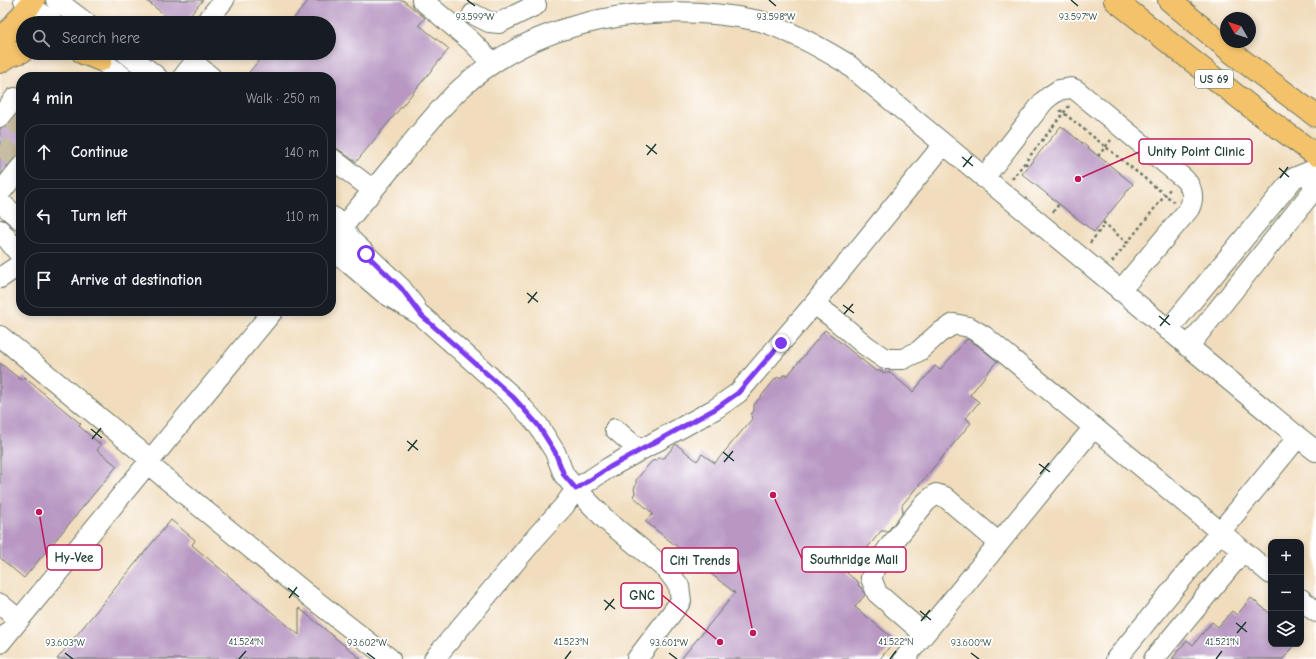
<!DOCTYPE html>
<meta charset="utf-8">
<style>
:root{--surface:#171b24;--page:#20242c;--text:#f1f3f6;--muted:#9ea1a6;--line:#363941}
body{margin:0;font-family:"Comic Neue",sans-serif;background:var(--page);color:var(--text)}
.controls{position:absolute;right:12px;bottom:12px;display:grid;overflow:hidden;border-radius:8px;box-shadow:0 2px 6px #0003}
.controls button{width:36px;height:36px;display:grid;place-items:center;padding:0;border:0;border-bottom:1px solid var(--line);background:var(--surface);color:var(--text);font:20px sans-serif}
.compass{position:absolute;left:1220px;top:12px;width:36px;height:36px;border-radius:50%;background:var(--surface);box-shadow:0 2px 6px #0003;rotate:309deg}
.stop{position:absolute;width:12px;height:12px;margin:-9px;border:3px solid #7c3aed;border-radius:50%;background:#fff}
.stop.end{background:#7c3aed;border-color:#fff;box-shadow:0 1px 4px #0008}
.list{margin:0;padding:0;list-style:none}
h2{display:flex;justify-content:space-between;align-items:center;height:52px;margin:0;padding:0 16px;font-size:17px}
h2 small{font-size:13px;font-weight:400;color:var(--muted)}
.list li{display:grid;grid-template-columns:26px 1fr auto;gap:12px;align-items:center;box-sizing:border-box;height:56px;margin:0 8px 8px;padding:0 8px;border:1px solid var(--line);border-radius:16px}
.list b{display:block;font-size:15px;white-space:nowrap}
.list em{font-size:13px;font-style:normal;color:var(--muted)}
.icon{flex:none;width:22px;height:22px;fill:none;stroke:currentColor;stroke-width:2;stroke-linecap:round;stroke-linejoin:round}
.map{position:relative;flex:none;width:1316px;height:659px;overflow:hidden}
.search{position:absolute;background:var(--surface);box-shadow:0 2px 6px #0003;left:16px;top:16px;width:320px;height:44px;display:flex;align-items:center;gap:10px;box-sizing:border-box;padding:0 14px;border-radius:22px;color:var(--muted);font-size:15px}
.panel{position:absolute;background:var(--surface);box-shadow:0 2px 6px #0003;left:16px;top:72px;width:320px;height:244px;border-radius:16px}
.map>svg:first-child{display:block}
.building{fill:#b897c2}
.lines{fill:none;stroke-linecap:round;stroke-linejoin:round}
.minor-tunnel{stroke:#c7bda2;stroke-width:20;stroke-dasharray:20 10;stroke-linecap:butt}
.minor-casing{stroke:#687564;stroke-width:22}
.major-casing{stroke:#687564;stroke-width:24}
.path{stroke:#687564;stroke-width:2.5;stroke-dasharray:3 3;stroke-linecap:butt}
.minor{stroke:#fff;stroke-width:20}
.major{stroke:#f3c26a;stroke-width:22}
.route{stroke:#7c3aed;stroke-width:5}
.ticks{fill:none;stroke:#1f3d34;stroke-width:1.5}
.labels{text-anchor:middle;stroke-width:3.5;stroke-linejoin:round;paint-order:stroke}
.shield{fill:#fff;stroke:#627771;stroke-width:1}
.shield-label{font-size:11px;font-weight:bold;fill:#1f3d34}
.ticks-label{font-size:10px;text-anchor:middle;fill:#1f3d34;stroke:#fff;stroke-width:3.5;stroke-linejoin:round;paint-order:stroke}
.leader{fill:none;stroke:#c2185b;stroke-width:1.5}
.callout-dot{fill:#c2185b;stroke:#fff;stroke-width:1.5}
.callout{fill:#fff;stroke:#c2185b;stroke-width:1.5}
.callout-label{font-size:13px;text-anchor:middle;font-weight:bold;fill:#1f3d34}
</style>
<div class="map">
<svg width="1316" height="659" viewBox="0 0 1316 659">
<rect width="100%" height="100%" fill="#fff"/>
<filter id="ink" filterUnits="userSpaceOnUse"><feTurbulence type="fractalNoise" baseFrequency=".025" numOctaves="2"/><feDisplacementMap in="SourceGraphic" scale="8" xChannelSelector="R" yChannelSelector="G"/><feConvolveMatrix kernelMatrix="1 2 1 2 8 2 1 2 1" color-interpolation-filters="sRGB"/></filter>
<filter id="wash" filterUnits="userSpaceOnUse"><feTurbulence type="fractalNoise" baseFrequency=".012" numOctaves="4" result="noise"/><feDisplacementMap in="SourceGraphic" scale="16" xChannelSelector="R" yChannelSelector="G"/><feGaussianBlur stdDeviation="0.9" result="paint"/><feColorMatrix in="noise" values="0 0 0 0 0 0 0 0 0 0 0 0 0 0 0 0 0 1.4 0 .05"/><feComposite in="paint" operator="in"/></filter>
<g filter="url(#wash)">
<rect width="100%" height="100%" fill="#f1ddbd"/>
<g id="blocks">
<!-- building -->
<path class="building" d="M146 0H203L184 23H174Z
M309 0H403L425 18 419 25 449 49 356 162 338 149 331 146V77H245L265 53H329V23H290Z
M17 114H21V152L12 160 0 175V128L5 127 9 124Z
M1061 126 1133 184 1094 232 1022 174Z
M825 330 876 371H881L884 373 889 372 913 392 935 366 940 370 967 339 977 345 997 361 970 395 979 402 966 418 971 423 902 505 903 512 888 531H881L847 573 859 583 858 585 863 590 865 595 855 607 895 640 880 659H681L735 593 645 521 653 514 633 496 635 493 634 488 636 485V480L652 461 657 460 659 458H664L676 444 697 461 702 454 715 463 752 419 751 414 754 411V405L776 378 782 377 783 375H788Z
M0 363 21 380 24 377 81 424 79 426 101 445 97 450 117 466 24 578 0 558Z
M171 520 195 540 192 545 299 635V608L361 659H57Z
M1251 598 1271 614V644H1296L1283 659H1172L1187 640 1193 645 1212 622 1218 627 1232 611 1237 615Z"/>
</g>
</g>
<g filter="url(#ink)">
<use href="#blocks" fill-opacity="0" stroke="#687564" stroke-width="1"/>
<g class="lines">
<!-- minor-tunnel -->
<path class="minor-tunnel" d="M7 116 21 127
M0 145 16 158
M0 176V177"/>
<!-- minor casing -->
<g class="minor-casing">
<path id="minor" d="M24 0 53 23
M56 0 86 23
M422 0 471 41 493 63
M473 14 489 22 499 23 536 5
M205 23 224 0
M92 53 123 77
M126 53 157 77
M194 63 211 77
M183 77 194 63V53
M0 117 15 98 21 103
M331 158 373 190
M984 178 1044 101 1050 96 1059 90 1071 88 1076 90 1182 177C1192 185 1195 197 1189 209L1120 291
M0 193 21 167
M0 202 21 220
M331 216 343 226 350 239 401 288 415 307
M0 230 21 256
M331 241C355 212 378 184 402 155 420 133 438 110 459 90 538 16 656 0 760 21 791 31 818 46 846 63L1298 437 1116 659
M331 248 384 293 422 316 513 397 538 425 555 452 564 475 576 489 610 467 715 409 738 393 814 304 832 317 865 345 885 359H903L919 351 939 333 954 324 969 327 984 336 1271 574
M0 278 21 264
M814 304 944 144
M1168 330 1294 178 1316 169
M0 336 151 460
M1188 347 1312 192 1316 169
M615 429 639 450
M1298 437 1316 451
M148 464 308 595 390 659
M1301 599 1316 612
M0 604 19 620
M924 634 877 593 871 578 876 565 890 546 926 502 936 494 945 497 999 543
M0 643 273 311
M434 659 536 537 564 506 576 489 607 521 667 570 679 586 681 601 637 659
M904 659 1094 427
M1154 659 1243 551"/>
</g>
<!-- major casing -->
<g class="major-casing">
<path id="major" d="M1115 0 1256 111 1316 155
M1169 0 1234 54 1316 116
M0 42 34 0
M83 53 101 60
M0 62 11 55 23 51"/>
</g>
<!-- path -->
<path class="path" d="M1060 110 1174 202
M1098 156 1111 140
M1025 163 1029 166
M1012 179 1069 106
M1053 212 1059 204
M1103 222 1127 243
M1090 243 1105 224
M1112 262 1170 189"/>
<!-- minor -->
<use href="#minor" class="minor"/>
<!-- major -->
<use href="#major" class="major"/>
</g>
</g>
<g class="lines" filter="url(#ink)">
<!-- route -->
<path class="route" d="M366 254 401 288 422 316 513 397 538 425 555 452 564 475 576 489 610 467 715 409 738 393 781 343"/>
</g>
<!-- ticks -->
<path class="ticks" d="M467 0 475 6M769 0 776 6M1071 0 1078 6M646 145 657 154M647 155 656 144M962 157 973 166M963 167 972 156M1279 168 1289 177M1280 178 1288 167M527 293 538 302M528 303 537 292M843 305 854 313M844 314 853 304M1159 316 1170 325M1160 326 1169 315M91 429 102 438M92 439 101 428M407 441 418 450M408 451 417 440M723 452 734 461M724 462 733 451M1039 464 1050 472M1040 474 1049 463M288 588 299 597M289 598 297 587M604 600 615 609M605 610 614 599M920 611 931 620M921 621 930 610M1236 623 1247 632M1237 633 1246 622M65 653 73 659M367 653 375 659M669 653 677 659M971 653 979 659M239 659 246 651M565 659 571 651M890 659 896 651M1216 659 1222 651"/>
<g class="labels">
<!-- shield labels -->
<rect class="shield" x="1195" y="70" width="38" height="18" rx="3"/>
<g class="shield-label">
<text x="1214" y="83">US 69</text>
</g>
</g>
<g class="ticks-label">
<text x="475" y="20">93.599°W</text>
<text x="776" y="20">93.598°W</text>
<text x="1078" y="20">93.597°W</text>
<text x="246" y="645">41.524°N</text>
<text x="571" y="645">41.523°N</text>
<text x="896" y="645">41.522°N</text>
<text x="1222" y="645">41.521°N</text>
<text x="65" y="646">93.603°W</text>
<text x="367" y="646">93.602°W</text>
<text x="669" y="646">93.601°W</text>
<text x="971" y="646">93.600°W</text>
</g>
<!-- callouts -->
<path class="leader" d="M1078 179L1139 152M39 512L47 558M773 495L802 559M753 633L738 561M720 642L662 595"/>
<g class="callout-dot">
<circle cx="1078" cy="179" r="4"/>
<circle cx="39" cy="512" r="4"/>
<circle cx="773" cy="495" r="4"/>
<circle cx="753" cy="633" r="4"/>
<circle cx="720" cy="642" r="4"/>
</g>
<g class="callout">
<rect x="1139" y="139" width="113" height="25" rx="4"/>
<rect x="47" y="545" width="55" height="25" rx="4"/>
<rect x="802" y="547" width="104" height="25" rx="4"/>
<rect x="662" y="548" width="76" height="25" rx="4"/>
<rect x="621" y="583" width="41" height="25" rx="4"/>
</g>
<g class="callout-label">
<text x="1196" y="156">Unity Point Clinic</text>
<text x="74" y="562">Hy-Vee</text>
<text x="854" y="564">Southridge Mall</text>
<text x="700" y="565">Citi Trends</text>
<text x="642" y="600">GNC</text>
</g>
</svg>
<div class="controls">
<button>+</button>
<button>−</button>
<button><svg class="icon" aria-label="layers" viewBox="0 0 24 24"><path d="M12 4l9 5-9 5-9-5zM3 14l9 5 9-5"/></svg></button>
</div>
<svg class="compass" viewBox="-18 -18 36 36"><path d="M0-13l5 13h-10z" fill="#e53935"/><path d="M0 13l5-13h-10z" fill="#9ea1a6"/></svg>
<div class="stop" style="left:366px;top:254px"></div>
<div class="stop end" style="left:781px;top:343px"></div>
<div class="search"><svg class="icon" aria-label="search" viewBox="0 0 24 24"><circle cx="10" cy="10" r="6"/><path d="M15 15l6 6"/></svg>Search here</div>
<section class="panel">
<h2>4 min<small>Walk · 250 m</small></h2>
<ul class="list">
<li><svg class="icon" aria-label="ahead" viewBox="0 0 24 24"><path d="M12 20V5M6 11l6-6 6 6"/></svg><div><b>Continue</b></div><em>140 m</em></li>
<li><svg class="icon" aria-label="left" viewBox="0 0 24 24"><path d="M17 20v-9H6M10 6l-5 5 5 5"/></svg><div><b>Turn left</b></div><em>110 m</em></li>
<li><svg class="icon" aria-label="arrive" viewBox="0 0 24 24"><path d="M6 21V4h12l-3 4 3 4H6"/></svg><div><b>Arrive at destination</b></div></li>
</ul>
</section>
</div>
